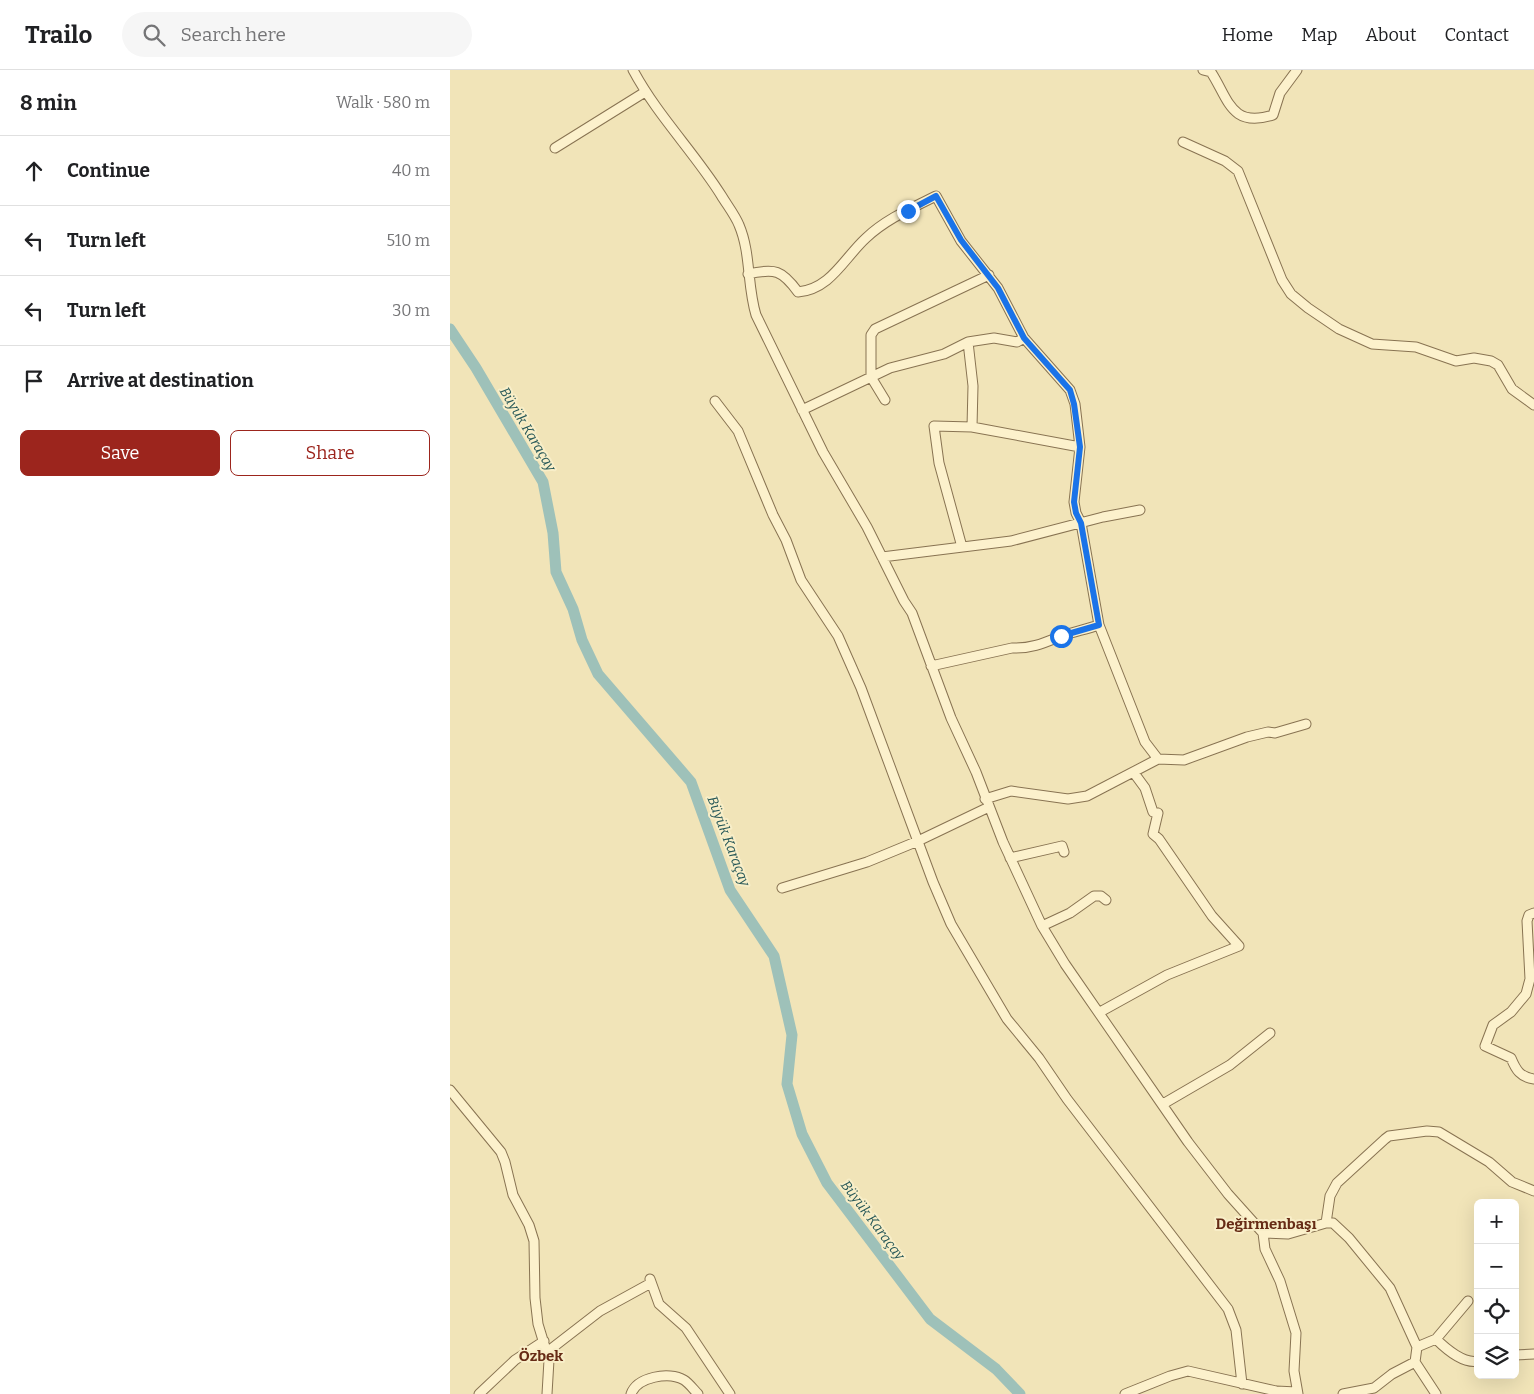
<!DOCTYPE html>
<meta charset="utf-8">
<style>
:root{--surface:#fff;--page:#f6f6f6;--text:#202124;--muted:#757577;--line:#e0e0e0;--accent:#9c251d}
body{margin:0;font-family:Bitter,serif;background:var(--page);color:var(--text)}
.controls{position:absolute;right:15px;bottom:15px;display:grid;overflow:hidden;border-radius:8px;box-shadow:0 5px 20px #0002}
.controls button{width:45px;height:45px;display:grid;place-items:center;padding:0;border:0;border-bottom:1px solid var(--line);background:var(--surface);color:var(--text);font:25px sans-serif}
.stop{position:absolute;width:15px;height:15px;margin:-11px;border:4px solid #1a73e8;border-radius:50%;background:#fff}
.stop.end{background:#1a73e8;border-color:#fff;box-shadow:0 1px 5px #0008}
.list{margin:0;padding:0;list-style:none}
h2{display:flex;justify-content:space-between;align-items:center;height:65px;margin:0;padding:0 20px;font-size:21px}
h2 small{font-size:16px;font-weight:400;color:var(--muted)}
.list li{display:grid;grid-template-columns:32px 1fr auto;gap:15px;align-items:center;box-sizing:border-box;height:70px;padding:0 20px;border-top:1px solid var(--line)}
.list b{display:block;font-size:19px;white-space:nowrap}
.list em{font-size:16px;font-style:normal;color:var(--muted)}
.actions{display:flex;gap:10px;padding:15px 20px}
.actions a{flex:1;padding:11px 0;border:1px solid var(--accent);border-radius:8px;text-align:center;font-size:18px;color:var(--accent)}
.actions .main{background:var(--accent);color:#fff}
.icon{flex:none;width:28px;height:28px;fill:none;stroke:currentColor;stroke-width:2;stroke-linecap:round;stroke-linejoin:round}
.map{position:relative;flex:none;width:1084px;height:1324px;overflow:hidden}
header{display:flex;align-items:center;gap:30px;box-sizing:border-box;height:70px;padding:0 25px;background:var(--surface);border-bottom:1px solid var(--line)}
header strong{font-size:24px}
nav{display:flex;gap:28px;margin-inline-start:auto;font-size:18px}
.search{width:350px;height:45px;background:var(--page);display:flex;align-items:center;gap:12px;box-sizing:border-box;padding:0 18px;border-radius:28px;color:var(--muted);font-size:19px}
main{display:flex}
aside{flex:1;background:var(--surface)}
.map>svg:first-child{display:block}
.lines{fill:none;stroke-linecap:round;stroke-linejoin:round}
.river{stroke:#9ec1b9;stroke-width:11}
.minor-casing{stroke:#887352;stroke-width:11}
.minor{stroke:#fcf1cc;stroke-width:9}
.route{stroke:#1a73e8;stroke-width:6}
.labels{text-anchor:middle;stroke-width:4;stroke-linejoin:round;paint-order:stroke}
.water-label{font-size:14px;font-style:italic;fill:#265757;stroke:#f8eec8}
.quarter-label{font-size:15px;font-weight:bold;fill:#662b15;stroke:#f8eec8}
</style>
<header>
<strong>Trailo</strong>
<div class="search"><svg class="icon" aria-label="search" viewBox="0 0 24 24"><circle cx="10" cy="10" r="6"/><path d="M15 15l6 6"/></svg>Search here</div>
<nav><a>Home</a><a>Map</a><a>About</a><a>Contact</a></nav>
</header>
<main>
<aside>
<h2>8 min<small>Walk · 580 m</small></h2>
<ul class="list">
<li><svg class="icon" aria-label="ahead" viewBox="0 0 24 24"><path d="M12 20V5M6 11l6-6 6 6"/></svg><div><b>Continue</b></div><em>40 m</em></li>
<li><svg class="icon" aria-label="left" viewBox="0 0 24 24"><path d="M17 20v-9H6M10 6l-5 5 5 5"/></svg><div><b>Turn left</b></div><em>510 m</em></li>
<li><svg class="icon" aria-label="left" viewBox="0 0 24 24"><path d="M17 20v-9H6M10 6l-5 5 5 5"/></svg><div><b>Turn left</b></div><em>30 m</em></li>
<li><svg class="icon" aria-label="arrive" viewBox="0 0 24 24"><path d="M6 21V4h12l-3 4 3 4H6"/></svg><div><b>Arrive at destination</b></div></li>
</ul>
<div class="actions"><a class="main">Save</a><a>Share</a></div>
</aside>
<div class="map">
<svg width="1084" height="1324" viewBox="0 0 1084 1324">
<rect width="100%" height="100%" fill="#f1e4b8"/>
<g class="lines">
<!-- river -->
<path class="river" d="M0 259 26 298 93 412 103 463 106 502 123 539 132 570 148 604 241 712 280 820 324 886 342 965 337 1014 352 1064 377 1113 480 1249 546 1299 570 1324"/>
<!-- minor casing -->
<g class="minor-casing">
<path id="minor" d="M183 0C207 45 244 82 271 125 277 135 285 145 289 155 301 183 297 216 306 245L373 382 417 457 454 531 462 543 501 648 526 702 553 772 592 856 615 894 738 1072 778 1124 813 1163 838 1164 876 1153H883L899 1168 940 1218 967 1277 965 1292 986 1324
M753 0 761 2C779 30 781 58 823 45L830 23 847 0
M733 72 775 91 788 101 832 210 841 224 858 238 889 259 922 274 966 277 1006 291 1024 288 1041 291 1048 295 1062 319 1084 335
M105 78 195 22
M298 204C325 198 332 200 348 222 381 219 394 188 416 168 436 149 462 138 486 126L511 171 548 218 574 268 620 320 625 334 630 377 624 432 626 443 631 453 649 555 695 672 708 689
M518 272 523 316 522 357
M435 330 421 307V265L425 259 539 205
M265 331 288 361 323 445 336 470 351 510 388 566 411 618 483 812 501 854 557 949 589 988 617 1029 778 1239 786 1260 792 1314
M352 340 440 298 494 284 518 272 544 268 567 272 574 268
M512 477 489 393 484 356 522 357 630 377
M432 487 561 471 653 447 690 440
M481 596 562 578C581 579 594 573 611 566 623 562 637 559 649 555
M535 729 561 721 618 729 637 726 708 689 734 690 797 667 818 662 825 663 856 654
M560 788 612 776 614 782
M332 818 417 792 468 771 539 737
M1084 843 1079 845 1077 851 1080 909 1076 924 1061 942 1043 955 1035 976 1061 988C1066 1000 1070 1007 1084 1009
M592 856 620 843 644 826H651L656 830
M650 942 717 905 789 876 762 846 709 769 703 764 708 743 703 742 695 718 684 703
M0 1020 51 1082 55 1092 63 1125 79 1155 84 1171 85 1228 88 1254 99 1290 97 1324
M713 1034 780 995 820 963
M876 1153 880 1126 887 1113 935 1069 939 1066 977 1061 989 1062 1039 1092 1062 1112 1084 1121
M813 1163 815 1179 830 1211 846 1263 844 1301 848 1324
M200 1209 209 1234 236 1258 280 1324
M986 1269 1018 1231
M967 1277 986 1269C996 1279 1014 1294 1028 1291
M97 1282 150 1241 201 1213
M1065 1285 1084 1284
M29 1324 65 1290 94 1271
M181 1324C187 1307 219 1301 234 1310 239 1313 244 1320 248 1324
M675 1324 720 1306 738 1301 826 1321 847 1322
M893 1324 924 1318 942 1304 965 1292"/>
</g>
<!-- minor -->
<use href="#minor" class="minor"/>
</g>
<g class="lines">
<!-- route -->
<path class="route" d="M458 141 486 126 511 170 548 218 574 268 620 320 624 334 630 377 624 432 626 443 631 453 649 555 611 566"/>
</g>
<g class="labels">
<!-- water labels -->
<g class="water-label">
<text transform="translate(78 359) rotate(59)" y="5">Büyük Karaçay</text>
<text transform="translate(279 771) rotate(69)" y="5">Büyük Karaçay</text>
<text transform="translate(423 1150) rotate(53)" y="5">Büyük Karaçay</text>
</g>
<!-- quarter labels -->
<g class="quarter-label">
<text x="816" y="1159">Değirmenbaşı</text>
<text x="91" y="1291">Özbek</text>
</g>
</g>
</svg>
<div class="controls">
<button>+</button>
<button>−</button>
<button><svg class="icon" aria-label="locate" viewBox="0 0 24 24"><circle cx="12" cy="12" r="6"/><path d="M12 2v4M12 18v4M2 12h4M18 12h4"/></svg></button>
<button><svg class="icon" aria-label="layers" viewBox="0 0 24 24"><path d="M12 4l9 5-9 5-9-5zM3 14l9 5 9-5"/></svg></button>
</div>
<div class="stop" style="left:611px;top:566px"></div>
<div class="stop end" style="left:458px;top:141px"></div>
</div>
</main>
